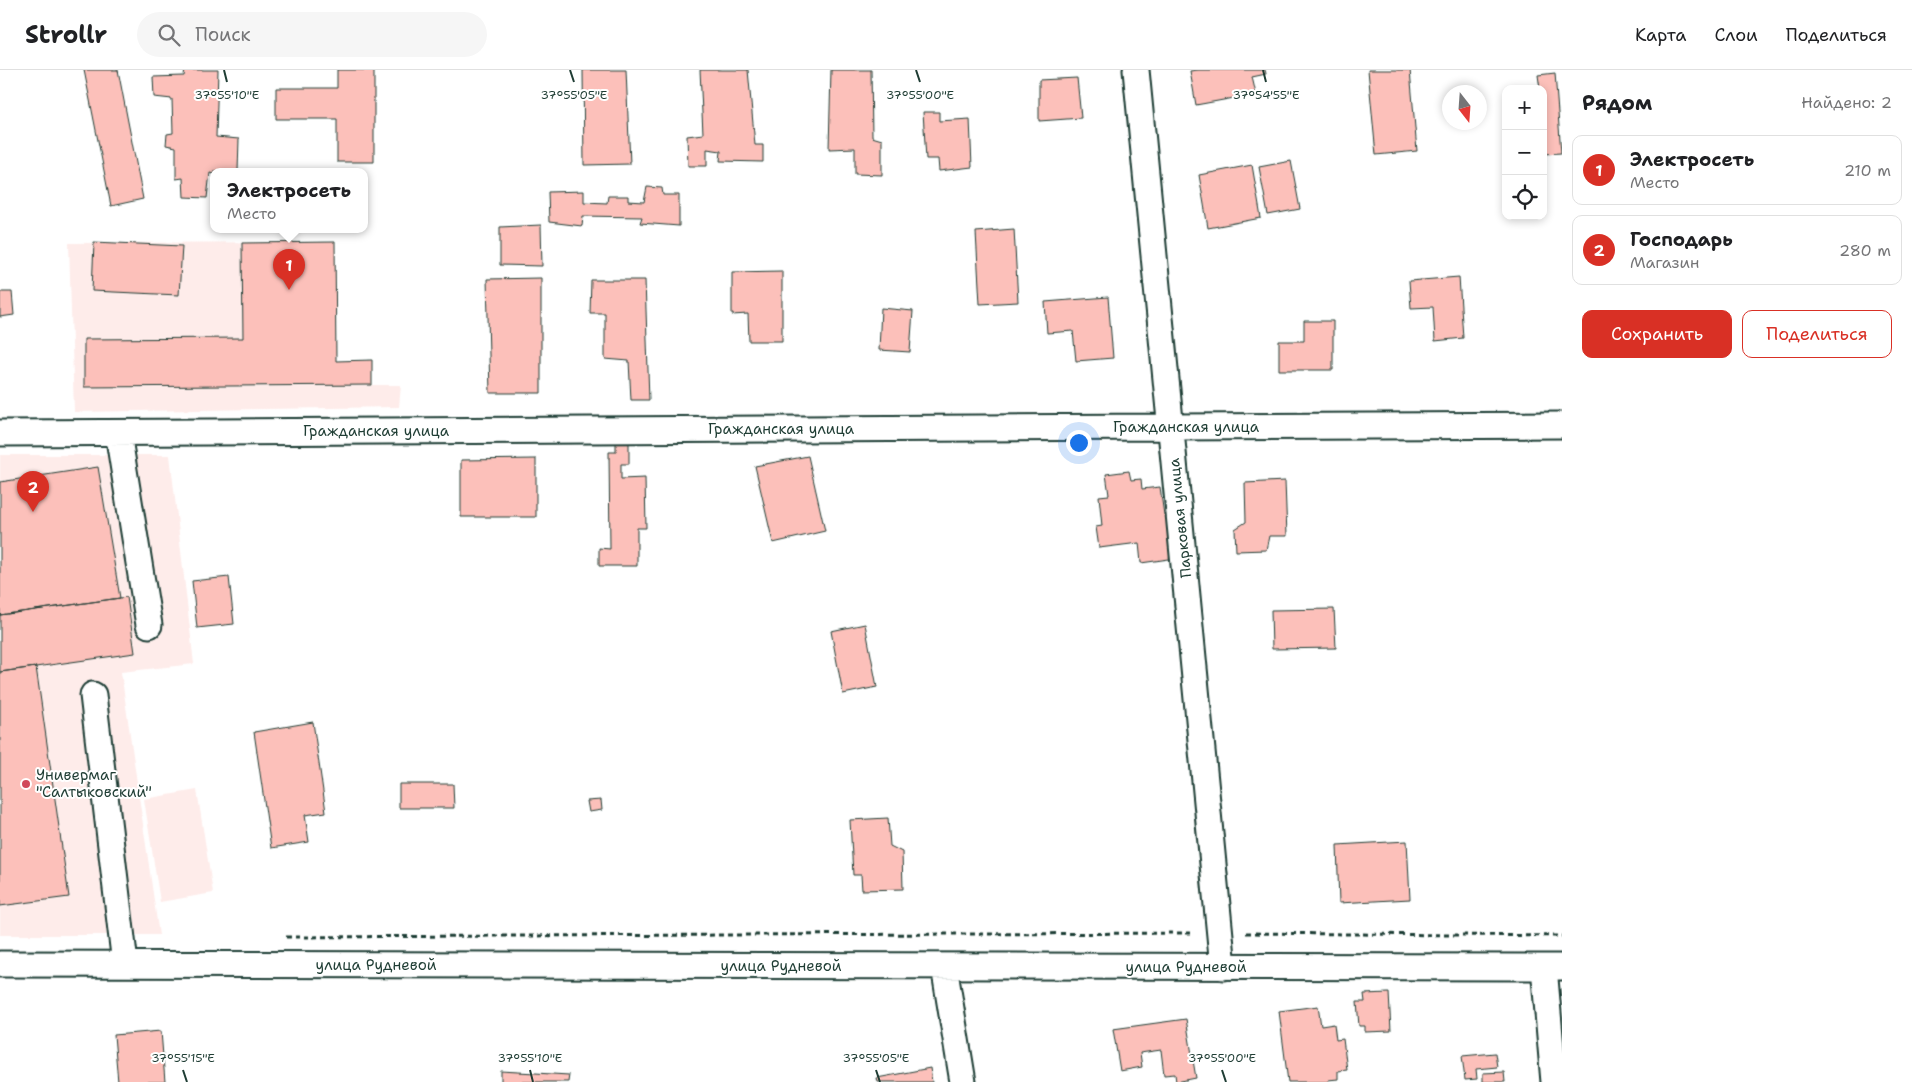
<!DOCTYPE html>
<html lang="ru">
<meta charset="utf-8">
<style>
:root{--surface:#fff;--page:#f6f6f6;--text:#202124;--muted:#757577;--line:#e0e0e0;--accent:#d93025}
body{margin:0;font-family:"Shantell Sans",sans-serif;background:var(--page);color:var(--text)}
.controls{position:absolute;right:15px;top:15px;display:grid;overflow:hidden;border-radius:10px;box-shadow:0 2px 8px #0003}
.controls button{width:45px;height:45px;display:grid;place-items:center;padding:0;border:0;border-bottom:1px solid var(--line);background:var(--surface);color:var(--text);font:25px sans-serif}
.compass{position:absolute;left:1442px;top:15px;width:45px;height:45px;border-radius:50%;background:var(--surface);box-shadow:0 2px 8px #0003;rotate:163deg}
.you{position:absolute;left:1078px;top:372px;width:18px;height:18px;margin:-12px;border:4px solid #fff;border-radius:50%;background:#1a73e8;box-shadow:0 0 0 8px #1a73e833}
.badge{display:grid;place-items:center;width:32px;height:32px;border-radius:50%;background:var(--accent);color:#fff;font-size:16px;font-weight:700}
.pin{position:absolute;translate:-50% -41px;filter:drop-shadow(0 1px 2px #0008)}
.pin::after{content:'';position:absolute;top:26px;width:18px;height:15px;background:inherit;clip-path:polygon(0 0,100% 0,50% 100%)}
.popup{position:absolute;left:210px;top:98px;width:158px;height:65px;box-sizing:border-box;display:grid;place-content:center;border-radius:10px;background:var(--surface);filter:drop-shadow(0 1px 4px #0005);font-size:16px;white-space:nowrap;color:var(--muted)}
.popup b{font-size:19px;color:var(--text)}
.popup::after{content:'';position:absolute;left:50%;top:100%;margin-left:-10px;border:10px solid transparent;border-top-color:var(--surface)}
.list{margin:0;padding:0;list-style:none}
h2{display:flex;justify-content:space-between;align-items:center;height:65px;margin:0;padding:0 20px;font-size:21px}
h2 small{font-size:16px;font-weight:400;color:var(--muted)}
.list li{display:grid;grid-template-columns:32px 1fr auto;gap:15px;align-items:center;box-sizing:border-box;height:70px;margin:0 10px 10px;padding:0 10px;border:1px solid var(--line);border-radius:10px}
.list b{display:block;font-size:19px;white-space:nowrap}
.list p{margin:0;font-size:16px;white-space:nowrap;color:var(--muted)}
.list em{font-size:16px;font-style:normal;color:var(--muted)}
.actions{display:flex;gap:10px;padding:15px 20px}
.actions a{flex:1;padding:11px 0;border:1px solid var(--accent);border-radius:10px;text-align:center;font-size:18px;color:var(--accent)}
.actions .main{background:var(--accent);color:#fff}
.icon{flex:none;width:28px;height:28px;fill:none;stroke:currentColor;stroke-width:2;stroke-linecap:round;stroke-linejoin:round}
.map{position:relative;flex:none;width:1562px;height:1012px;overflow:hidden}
header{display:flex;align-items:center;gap:30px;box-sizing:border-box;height:70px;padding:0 25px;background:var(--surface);border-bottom:1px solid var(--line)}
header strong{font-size:24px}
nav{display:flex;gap:28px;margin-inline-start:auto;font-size:18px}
.search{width:350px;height:45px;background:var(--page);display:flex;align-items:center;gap:12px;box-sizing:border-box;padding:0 18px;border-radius:28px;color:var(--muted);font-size:19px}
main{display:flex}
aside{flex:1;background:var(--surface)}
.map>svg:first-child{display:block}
.built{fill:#feecea}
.building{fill:#fcc0ba;stroke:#1f3d34}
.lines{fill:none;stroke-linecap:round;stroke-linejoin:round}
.minor-casing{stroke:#1f3d34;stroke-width:29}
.path{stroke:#1f3d34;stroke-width:3;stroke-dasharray:5 4;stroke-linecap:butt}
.minor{stroke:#fff;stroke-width:25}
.ticks{fill:none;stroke:#1f3d34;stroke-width:2}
.poi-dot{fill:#d1495b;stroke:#fff;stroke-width:2}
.labels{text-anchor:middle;stroke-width:4;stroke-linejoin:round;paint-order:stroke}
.street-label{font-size:15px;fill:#1f3d34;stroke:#fff}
.poi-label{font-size:15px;fill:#1f3d34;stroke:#fff;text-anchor:start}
.ticks-label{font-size:12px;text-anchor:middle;fill:#1f3d34;stroke:#fff;stroke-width:4;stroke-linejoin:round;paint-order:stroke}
</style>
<header>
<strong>Strollr</strong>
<div class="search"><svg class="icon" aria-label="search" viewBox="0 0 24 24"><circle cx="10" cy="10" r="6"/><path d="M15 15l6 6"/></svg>Поиск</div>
<nav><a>Карта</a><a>Слои</a><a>Поделиться</a></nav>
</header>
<main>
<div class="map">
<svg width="1562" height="1012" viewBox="0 0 1562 1012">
<rect width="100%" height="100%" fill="#fff"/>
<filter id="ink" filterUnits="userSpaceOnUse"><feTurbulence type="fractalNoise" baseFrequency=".02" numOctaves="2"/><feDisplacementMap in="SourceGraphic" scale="10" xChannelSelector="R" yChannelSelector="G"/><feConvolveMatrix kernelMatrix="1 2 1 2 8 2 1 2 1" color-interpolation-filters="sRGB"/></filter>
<g filter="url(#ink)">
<!-- built -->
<path class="built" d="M335 172 336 291 372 290V315H401L399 337 74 342 69 173Z
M0 385H170L194 594 121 602 159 865H0Z
M197 720 213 823 160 832 144 729Z"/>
<!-- building -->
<path class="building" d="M84 0H118L143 129 111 136Z
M185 0H218L216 67 239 69 238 101H214V104L210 103 207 128 184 127 183 108 176 109V77L166 75 167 64 173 63 172 29 154 27 153 7 184 6Z
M337 0H374V92H337V49H276V18H337Z
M583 0H626L630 94 584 95Z
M700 0H748L755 75H763V92L720 91 721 81 707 79V96H688L687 66 703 64Z
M831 0H871L872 67 882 70V105L855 104V78L829 79Z
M1198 0H1265L1266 4 1252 7 1256 24 1196 35 1190 1Z
M1368 0H1410L1417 81 1376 85Z
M1555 3 1561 83 1544 84 1543 19H1540L1538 5Z
M1077 8 1081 48 1039 51V10Z
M923 42H939V51L970 49 972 97 939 101 938 89H926Z
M1291 91 1300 139 1268 145 1259 97Z
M1252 95 1261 148 1208 158 1199 105Z
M647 117 662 118 663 125H679V156L640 153 642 147 583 146 582 156 549 152 548 122 584 121V132L607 133 608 126H628V131L644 132Z
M541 155 542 196 500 195V157Z
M1014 159 1018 232 980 234 976 162Z
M94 172 182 176 179 225 92 221Z
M335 172 336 291 372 290V315L84 317V269L243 268 242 173Z
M782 201V271H749L748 244 732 245V202Z
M1459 207 1463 268 1435 271 1433 237 1411 238 1409 211Z
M541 208V323H490L487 209Z
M591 210H645L649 330H631L629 291 605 289V243H590Z
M0 222H12L14 245 0 247Z
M1108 227 1113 288 1076 291 1073 261 1047 263 1045 232Z
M881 238 913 241 910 282 879 280Z
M1304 251H1333V300H1279V271H1304Z
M616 368H629V394H621V409L645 408 646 458H637V496H599V478L610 479 609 382H616Z
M808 386 825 461 773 473 755 396Z
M536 389V447H461V390Z
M98 397 120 528 0 545V412Z
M1129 401 1131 410 1141 409 1142 419 1160 417 1164 445 1171 444 1176 488 1141 493 1139 473 1099 478 1096 457 1102 456 1099 426 1109 425 1106 404Z
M1285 411 1287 466H1269L1266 480 1236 481 1235 459 1246 452 1245 413Z
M229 507 234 554 197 558 192 511Z
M127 527 135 583 0 602V545Z
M1334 539 1336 578 1272 579 1271 540Z
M865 554 877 617 843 624 831 561Z
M36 597 69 827 0 836V602Z
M313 652 326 742 305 745 309 772 271 778 254 662Z
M399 714H453L454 738H399Z
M601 730 602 740 589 742 587 731Z
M888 748 890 776 902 782 903 819 862 820 861 805H853L850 750Z
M1407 771 1410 829 1339 833 1337 775Z
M1389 923 1391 961 1365 962V956H1359L1357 932H1365L1364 924Z
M1318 936 1321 956 1334 954 1336 970 1343 969 1347 1000 1338 1001V1009L1328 1010 1329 1012H1288L1279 941Z
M1186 949 1196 1008 1176 1012 1175 1004 1164 1005 1161 980 1140 983 1142 997 1120 1001 1113 959Z
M161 961 165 1012H118L114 965Z
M1495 983 1497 997 1476 999 1477 1009 1465 1010 1462 986Z
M930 998 932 1012H878L877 1008Z
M501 1001 569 1005 568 1012H501Z
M1504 1002 1505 1012H1483V1003Z"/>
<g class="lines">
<!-- minor casing -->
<g class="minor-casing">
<path id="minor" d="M1136 0 1223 897
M0 363 1562 355
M118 363 149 555
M93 625 125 894
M0 894 1562 897
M944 896 963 1012
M1544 897 1554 1012"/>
</g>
<!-- path -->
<path class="path" d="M1246 863 1562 866
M286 867 1194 863"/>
<!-- minor -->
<use href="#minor" class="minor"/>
</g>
</g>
<!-- ticks -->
<path class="ticks" d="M224 0 227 12M570 0 574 12M916 0 920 12M1263 0 1266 12M183 1000 187 1012M530 1000 533 1012M876 1000 880 1012M1222 1000 1226 1012"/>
<!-- markers -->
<circle class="poi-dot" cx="26" cy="714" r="5"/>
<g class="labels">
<!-- street labels -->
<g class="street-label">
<text x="1186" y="362">Гражданская улица</text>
<text x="781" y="364">Гражданская улица</text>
<text x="376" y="366">Гражданская улица</text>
<text transform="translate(1180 448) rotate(-96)" y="5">Парковая улица</text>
<text x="376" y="900">улица Рудневой</text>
<text x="781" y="901">улица Рудневой</text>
<text x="1186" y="902">улица Рудневой</text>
</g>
<!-- poi labels -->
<g class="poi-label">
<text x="36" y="710">Универмаг<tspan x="36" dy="17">"Салтыковский"</tspan></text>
</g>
</g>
<g class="ticks-label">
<text x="227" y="29">37°55'10"E</text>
<text x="574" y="29">37°55'05"E</text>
<text x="920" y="29">37°55'00"E</text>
<text x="1266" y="29">37°54'55"E</text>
<text x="183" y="992">37°55'15"E</text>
<text x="530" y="992">37°55'10"E</text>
<text x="876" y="992">37°55'05"E</text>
<text x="1222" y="992">37°55'00"E</text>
</g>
</svg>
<div class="controls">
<button>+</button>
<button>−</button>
<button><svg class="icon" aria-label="locate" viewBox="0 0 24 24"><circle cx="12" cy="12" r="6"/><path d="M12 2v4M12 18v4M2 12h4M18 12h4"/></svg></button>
</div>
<svg class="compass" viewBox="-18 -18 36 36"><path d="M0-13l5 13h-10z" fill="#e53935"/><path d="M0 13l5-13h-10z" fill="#757577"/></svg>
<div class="you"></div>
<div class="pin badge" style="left:289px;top:220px">1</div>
<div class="popup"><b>Электросеть</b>Место</div>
<div class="pin badge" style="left:33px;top:442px">2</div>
</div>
<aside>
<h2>Рядом<small>Найдено: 2</small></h2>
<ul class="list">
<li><span class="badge">1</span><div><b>Электросеть</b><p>Место</p></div><em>210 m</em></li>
<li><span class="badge">2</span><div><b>Господарь</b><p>Магазин</p></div><em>280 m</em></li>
</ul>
<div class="actions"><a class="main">Сохранить</a><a>Поделиться</a></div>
</aside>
</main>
